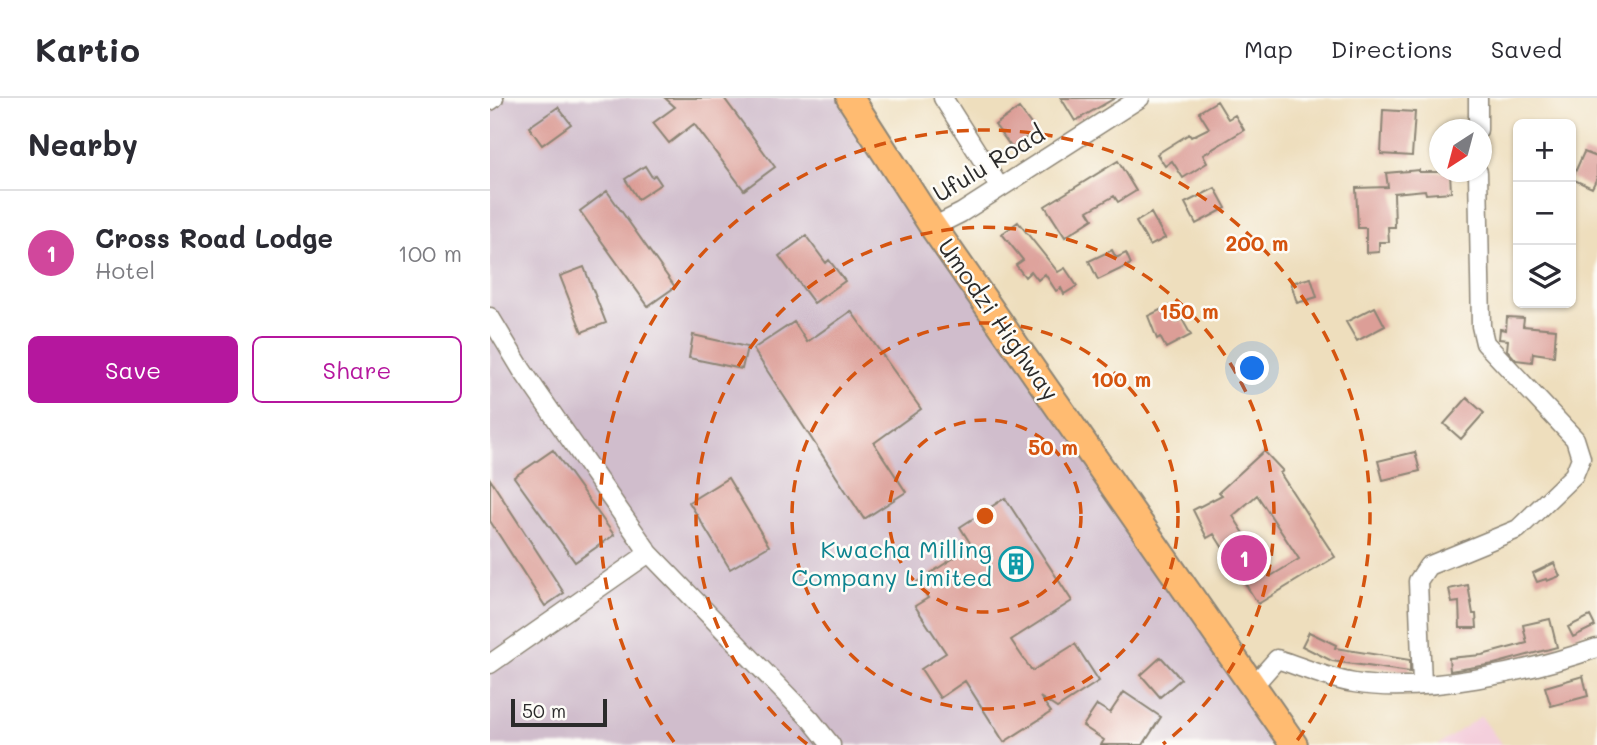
<!DOCTYPE html>
<meta charset="utf-8">
<style>
:root{--surface:#fff;--page:#f2f2f3;--text:#2b2b33;--muted:#7c7c81;--line:#e1e1e2;--accent:#b5179e}
body{margin:0;font-family:Mali,sans-serif;background:var(--page);color:var(--text)}
.controls{position:absolute;right:21px;top:21px;display:grid;overflow:hidden;border-radius:10px;box-shadow:0 2px 5px #0004}
.controls button{width:63px;height:63px;display:grid;place-items:center;padding:0;border:0;border-bottom:2px solid var(--line);background:var(--surface);color:var(--text);font:35px sans-serif}
.compass{position:absolute;left:939px;top:21px;width:63px;height:63px;border-radius:50%;background:var(--surface);box-shadow:0 2px 5px #0004;rotate:216deg}
.scale{position:absolute;left:21px;bottom:18px;width:96px;box-sizing:border-box;padding-left:7px;border:4px solid #2b2b2b;border-top:0;font-size:19px;line-height:24px;white-space:nowrap;color:#2b2b2b;-webkit-text-stroke:5px #fdfcf7;paint-order:stroke}
.you{position:absolute;left:763px;top:271px;width:24px;height:24px;margin:-18px;border:5px solid #fff;border-radius:50%;background:#1a73e8;box-shadow:0 0 0 10px #1a73e833}
.badge{display:grid;place-items:center;width:46px;height:46px;border-radius:50%;background:var(--accent);color:#fff;font-size:23px;font-weight:700}
.pin{position:absolute;translate:-50% -50%;border:4px solid #fff;box-shadow:0 2px 7px #0006}
.list{margin:0;padding:0;list-style:none}
h2{display:flex;justify-content:space-between;align-items:center;height:91px;margin:0;padding:0 28px;font-size:30px}
h2 small{font-size:23px;font-weight:400;color:var(--muted)}
.list li{display:grid;grid-template-columns:46px 1fr auto;gap:21px;align-items:center;box-sizing:border-box;height:126px;padding:0 28px;border-top:2px solid var(--line)}
.list b{display:block;font-size:26px;white-space:nowrap}
.list p{margin:0;font-size:23px;white-space:nowrap;color:var(--muted)}
.list em{font-size:23px;font-style:normal;color:var(--muted)}
.actions{display:flex;gap:14px;padding:21px 28px}
.actions a{flex:1;padding:16px 0;border:2px solid var(--accent);border-radius:10px;text-align:center;font-size:24px;color:var(--accent)}
.actions .main{background:var(--accent);color:#fff}
.icon{flex:none;width:38px;height:38px;fill:none;stroke:currentColor;stroke-width:2;stroke-linecap:round;stroke-linejoin:round}
.map{position:relative;flex:none;width:1107px;height:647px;overflow:hidden}
header{display:flex;align-items:center;gap:42px;box-sizing:border-box;height:98px;padding:0 35px;background:var(--surface);border-bottom:2px solid var(--line)}
header strong{font-size:33px}
nav{display:flex;gap:38px;margin-inline-start:auto;font-size:24px}
main{display:flex}
aside{flex:1;background:var(--surface)}
.map>svg:first-child{display:block}
.built{fill:#f4cfdc}
.industrial{fill:#d0bdcc}
.building{fill:#dc9e97;fill-rule:evenodd}
.lines{fill:none;stroke-linecap:round;stroke-linejoin:round}
.minor-casing{stroke:#8c8474;stroke-width:21}
.highway-casing{stroke:#8c8474;stroke-width:30}
.minor{stroke:#fff;stroke-width:18}
.highway{stroke:#ffbb71;stroke-width:26}
.ring{fill:none;stroke:#d5540f;stroke-width:3.5;stroke-dasharray:12 9}
.labels{text-anchor:middle;stroke-width:5;stroke-linejoin:round;paint-order:stroke}
.street-label{font-size:24px;fill:#2b2b2b;stroke:#fdfcf7}
.culture-label{font-size:24px;fill:#0d838f;stroke:#fdfcf7;text-anchor:end}
.centre{fill:#d5540f;stroke:#fdfcf7;stroke-width:3.5}
.ring-label{font-size:21px;text-anchor:middle;font-weight:bold;fill:#d5540f;stroke:#fdfcf7;stroke-width:5;stroke-linejoin:round;paint-order:stroke}
</style>
<header>
<strong>Kartio</strong>
<nav><a>Map</a><a>Directions</a><a>Saved</a></nav>
</header>
<main>
<aside>
<h2>Nearby<small></small></h2>
<ul class="list">
<li><span class="badge" style="background:#d1479c">1</span><div><b>Cross Road Lodge</b><p>Hotel</p></div><em>100 m</em></li>
</ul>
<div class="actions"><a class="main">Save</a><a>Share</a></div>
</aside>
<div class="map">
<svg width="1107" height="647" viewBox="0 0 1107 647">
<rect width="100%" height="100%" fill="#fdfcf7"/>
<filter id="ink" filterUnits="userSpaceOnUse"><feTurbulence type="fractalNoise" baseFrequency=".0143" numOctaves="2"/><feDisplacementMap in="SourceGraphic" scale="14" xChannelSelector="R" yChannelSelector="G"/><feConvolveMatrix kernelMatrix="1 2 1 2 8 2 1 2 1" color-interpolation-filters="sRGB"/></filter>
<filter id="wash" filterUnits="userSpaceOnUse"><feTurbulence type="fractalNoise" baseFrequency=".00686" numOctaves="4" result="noise"/><feDisplacementMap in="SourceGraphic" scale="28" xChannelSelector="R" yChannelSelector="G"/><feGaussianBlur stdDeviation="1.57" result="paint"/><feColorMatrix in="noise" values="0 0 0 0 0 0 0 0 0 0 0 0 0 0 0 0 0 1.4 0 .05"/><feComposite in="paint" operator="in"/></filter>
<g filter="url(#wash)">
<rect width="100%" height="100%" fill="#eedebd"/>
<!-- built -->
<path class="built" d="M991 618 1012 647H948Z"/>
<!-- industrial -->
<path class="industrial" d="M0 0H363L807 647H0Z"/>
<g id="blocks">
<!-- building -->
<path class="building" d="M175 0H234L285 69 254 92 204 26 179 45 163 25 185 9Z
M571 0H625L585 23Z
M727 3 738 21 745 17 754 32 713 57 717 65 693 80 682 63 675 68 667 56 699 36 701 39 719 30 709 14Z
M68 9 81 26 52 47 39 29Z
M529 10 546 33 522 50 505 27Z
M893 12 925 14 922 58 891 56Z
M1094 54 1107 59V80L1102 90 1082 81Z
M628 63 646 93 628 104 624 98 598 113 603 121 575 139 555 108Z
M155 68 162 79 165 77 171 86 148 101 135 81Z
M929 72V74H960L961 94 936 96 935 92 904 95 905 129H898L899 144H889V154L876 155V130H868L866 90 898 89 896 75Z
M725 90 736 110 706 126 695 105Z
M117 93 185 189 158 208 90 113Z
M661 115 675 140 660 148 646 124Z
M528 124 568 174 575 170 587 188 574 196 571 190 566 193 555 176 548 182 541 173 535 179 526 167 533 162 512 136Z
M316 138 336 165 339 162 355 183 324 205 289 158Z
M622 152 626 160 636 155 641 166 608 182 599 163Z
M94 169 116 225 92 234 70 178Z
M821 180 827 199 807 205 801 185Z
M678 208 686 224 692 221 701 237 676 250 670 239 667 241 658 218Z
M885 209 895 228 867 243 856 224Z
M361 213 431 311 384 345 416 394 374 421 263 251 304 224 317 244Z
M1017 219 1034 220 1033 228 1066 231 1064 258 1043 255 1042 264 1026 262 1017 252 1018 242 1009 241 1010 231 1016 232Z
M203 237 257 249 252 271 199 260Z
M977 300 994 315 971 341 954 326Z
M63 352 124 437 85 464 24 379Z
M774 353 793 373 790 375 845 459 768 506 724 436 717 440 703 412 732 397 729 394ZM767 397 809 461 781 478 743 418Z
M925 354 930 373 893 382 888 363Z
M238 380 279 448 240 471 199 404Z
M0 381 74 495 55 508 0 423Z
M515 400 582 503 521 542 542 573 585 546 609 583 567 610 550 599 561 614 514 644 475 583 450 600 431 571 456 555 425 508 438 500 427 484 482 448 470 429Z
M1064 465 1070 478 1057 483 1056 481 1047 484 1043 475Z
M978 487 983 516H986L987 530H970L969 504 962 505 959 491Z
M1100 518 1105 528 1083 539 1078 529Z
M1060 521 1067 549 1004 566 960 573 959 560 992 557 1037 545 1033 527Z
M819 534 846 547 845 550 920 562V574L842 563 812 548Z
M671 559 691 581 670 599 651 577Z
M1093 578 1098 598 1061 608 1055 589Z
M634 594 671 619 653 647H611L614 642 593 628 607 607 620 615Z"/>
</g>
</g>
<g filter="url(#ink)">
<use href="#blocks" fill-opacity="0" stroke="#8c8474" stroke-width="2"/>
<g class="lines">
<!-- minor casing -->
<g class="minor-casing">
<path id="minor" d="M453 0 510 90
M988 0V32
M0 3 4 0
M443 129 471 115 650 0
M0 219 32 272 159 455 321 622 341 647
M0 566 159 455
M932 586 928 483 938 468 1028 431 1084 377 1091 360 1085 341 995 245 991 228 988 74
M763 588 787 561C812 569 839 581 864 585 933 597 1041 573 1107 550"/>
</g>
<!-- highway casing -->
<g class="highway-casing">
<path id="highway" d="M360 0 443 129 804 647"/>
</g>
<!-- minor -->
<use href="#minor" class="minor"/>
<!-- highway -->
<use href="#highway" class="highway"/>
</g>
</g>
<!-- distance rings -->
<g class="ring">
<circle cx="495" cy="418" r="96"/>
<circle cx="495" cy="418" r="193"/>
<path d="M317 646A289 289 0 1 1 673 646"/>
<path d="M184 644A385 385 0 1 1 806 644"/>
</g>
<!-- icons -->
<defs>
<g id="building-ring" transform="scale(1.75)"><circle r="9.5" fill="#fdfcf7" stroke="#0f9aa8" stroke-width="1.5"/><path d="M-4-6H4V6H1V3H-1V6H-4ZM-2.5-4.3h1.7v1.8h-1.7ZM.8-4.3h1.7v1.8H.8ZM-2.5-1h1.7V.8h-1.7ZM.8-1h1.7V.8H.8Z" fill="#0f9aa8"/></g>
</defs>
<g fill-rule="evenodd">
<use href="#building-ring" x="526" y="466"/>
</g>
<g class="labels">
<!-- street labels -->
<g class="street-label">
<text transform="translate(499 66) rotate(-31)" y="8">Ufulu Road</text>
<text transform="translate(508 222) rotate(55)" y="8">Umodzi Highway</text>
</g>
<!-- culture labels -->
<g class="culture-label">
<text x="502" y="460">Kwacha Milling<tspan x="502" dy="28">Company Limited</tspan></text>
</g>
</g>
<circle cx="495" cy="418" r="10" class="centre"/>
<g class="ring-label">
<text x="767" y="153">200 m</text>
<text x="699" y="221">150 m</text>
<text x="631" y="289">100 m</text>
<text x="563" y="357">50 m</text>
</g>
</svg>
<div class="controls">
<button>+</button>
<button>−</button>
<button><svg class="icon" aria-label="layers" viewBox="0 0 24 24"><path d="M12 4l9 5-9 5-9-5zM3 14l9 5 9-5"/></svg></button>
</div>
<svg class="compass" viewBox="-18 -18 36 36"><path d="M0-13l5 13h-10z" fill="#e53935"/><path d="M0 13l5-13h-10z" fill="#7c7c81"/></svg>
<div class="scale">50 m</div>
<div class="you"></div>
<div class="pin badge" style="left:754px;top:460px;background:#d1479c">1</div>
</div>
</main>
